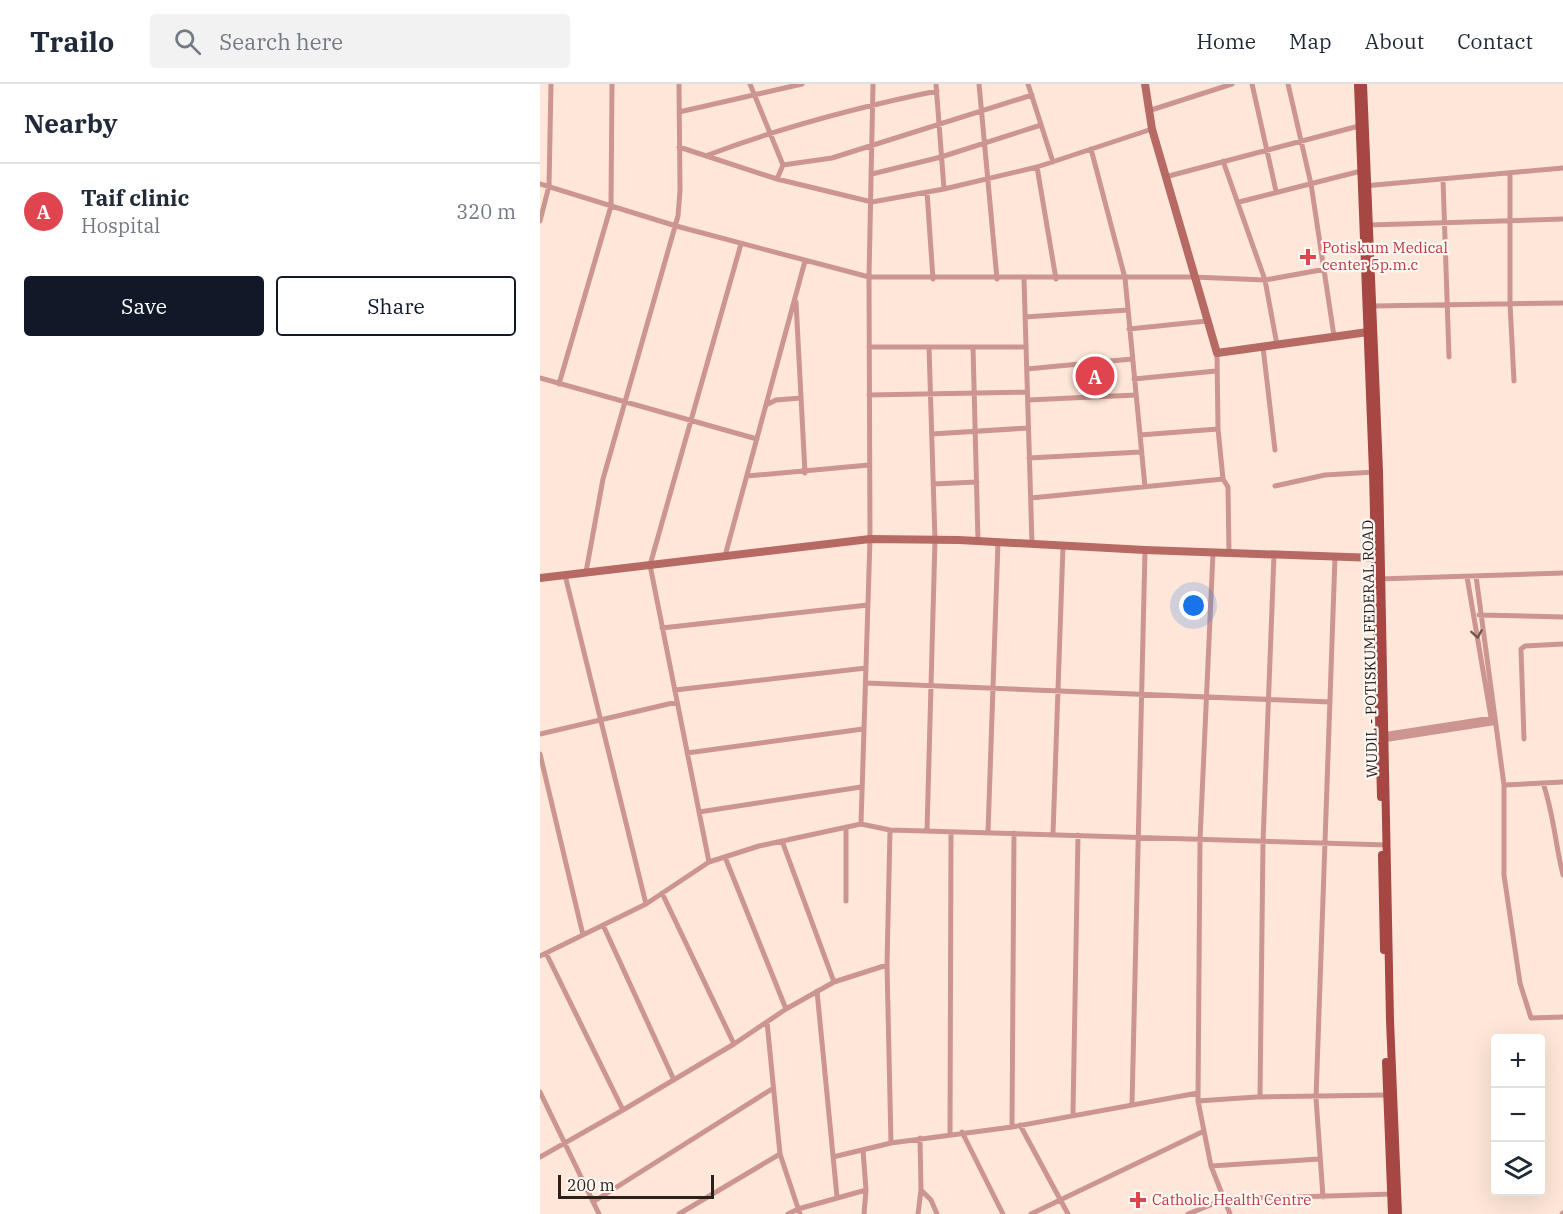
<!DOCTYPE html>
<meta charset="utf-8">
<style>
:root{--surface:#fff;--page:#f2f2f3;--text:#1f2937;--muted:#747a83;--line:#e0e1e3;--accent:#111827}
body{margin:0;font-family:"IBM Plex Serif",serif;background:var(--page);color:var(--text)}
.controls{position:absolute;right:18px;bottom:18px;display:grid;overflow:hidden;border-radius:6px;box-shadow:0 6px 24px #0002}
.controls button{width:54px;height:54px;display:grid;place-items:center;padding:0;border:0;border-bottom:2px solid var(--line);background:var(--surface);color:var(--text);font:30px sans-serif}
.scale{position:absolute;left:18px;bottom:15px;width:156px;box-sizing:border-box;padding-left:6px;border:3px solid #2b211a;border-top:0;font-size:16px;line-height:21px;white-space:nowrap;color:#2b211a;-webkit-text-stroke:4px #fef8f4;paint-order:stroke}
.you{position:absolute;left:654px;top:522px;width:21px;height:21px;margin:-15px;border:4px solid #fff;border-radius:50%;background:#1a73e8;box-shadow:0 0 0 9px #1a73e833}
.badge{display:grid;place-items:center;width:39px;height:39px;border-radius:50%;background:var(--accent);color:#fff;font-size:20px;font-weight:700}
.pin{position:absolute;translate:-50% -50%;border:3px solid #fff;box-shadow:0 2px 6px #0006}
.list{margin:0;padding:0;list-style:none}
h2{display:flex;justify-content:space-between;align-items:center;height:78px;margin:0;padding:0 24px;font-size:26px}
h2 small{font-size:20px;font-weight:400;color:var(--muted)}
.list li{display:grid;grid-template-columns:39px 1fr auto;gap:18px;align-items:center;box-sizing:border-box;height:96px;padding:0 24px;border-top:2px solid var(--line)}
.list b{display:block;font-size:22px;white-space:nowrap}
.list p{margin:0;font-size:20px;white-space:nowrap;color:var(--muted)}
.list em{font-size:20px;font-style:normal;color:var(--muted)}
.actions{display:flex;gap:12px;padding:18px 24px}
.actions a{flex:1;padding:14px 0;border:2px solid var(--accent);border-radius:6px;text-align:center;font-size:21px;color:var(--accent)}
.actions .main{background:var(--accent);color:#fff}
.icon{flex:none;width:33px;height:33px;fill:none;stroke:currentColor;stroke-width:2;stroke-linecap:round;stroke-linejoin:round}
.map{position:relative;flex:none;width:1023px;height:1130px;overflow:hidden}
header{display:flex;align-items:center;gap:36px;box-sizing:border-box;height:84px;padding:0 30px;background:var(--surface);border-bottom:2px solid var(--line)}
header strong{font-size:28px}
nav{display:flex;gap:33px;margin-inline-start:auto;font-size:21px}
.search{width:420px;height:54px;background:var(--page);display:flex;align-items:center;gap:15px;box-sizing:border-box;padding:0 21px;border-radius:6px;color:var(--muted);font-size:22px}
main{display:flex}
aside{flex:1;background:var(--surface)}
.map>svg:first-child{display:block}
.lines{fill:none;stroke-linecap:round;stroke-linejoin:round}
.street{stroke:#cc9590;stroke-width:5}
.secondary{stroke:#b76964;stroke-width:8}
.primary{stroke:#a64744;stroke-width:8}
.oneway{stroke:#73554f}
.health-dot{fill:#e0444e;stroke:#fef8f4;stroke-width:2}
.labels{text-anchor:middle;stroke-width:4.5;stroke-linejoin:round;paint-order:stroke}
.health-label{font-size:15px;fill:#be3a42;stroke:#fef8f4;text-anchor:start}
.street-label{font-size:15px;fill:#2b211a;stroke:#fef8f4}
</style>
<header>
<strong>Trailo</strong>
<div class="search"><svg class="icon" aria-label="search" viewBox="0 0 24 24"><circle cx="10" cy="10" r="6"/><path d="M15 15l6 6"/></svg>Search here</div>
<nav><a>Home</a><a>Map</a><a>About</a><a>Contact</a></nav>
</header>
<main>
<aside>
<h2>Nearby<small></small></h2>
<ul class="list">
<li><span class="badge" style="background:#e0444e">A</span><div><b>Taif clinic</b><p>Hospital</p></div><em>320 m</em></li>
</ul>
<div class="actions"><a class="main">Save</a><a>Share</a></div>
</aside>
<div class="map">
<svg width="1023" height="1130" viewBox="0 0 1023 1130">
<rect width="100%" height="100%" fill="#fee7d8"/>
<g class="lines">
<!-- street -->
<path class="street" d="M210 0 243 81 237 95
M396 0 404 105
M439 0 457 195
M488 0 513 78
M712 0 736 107
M748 0 771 100 794 252
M608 27 692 0
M139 28 262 0
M139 63 237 95 332 118 404 105 497 83 612 45
M551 65 585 194 605 403
M168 71C243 43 318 23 397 7
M683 77 725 196 737 261
M243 81 292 74 492 11
M497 83 516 195
M970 89V220L974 297
M332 90 401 73 501 41
M625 93 819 42
M903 95 909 273
M0 100 136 142 329 193H653L725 196 825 178
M824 102 1023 84
M387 108 393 195
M699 118 821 87
M0 137 9 102 11 0
M829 141 1023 135
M484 195 492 460
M256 218 265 389
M833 222 1023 219
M485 233 588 226
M589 245 667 237
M329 263H486
M433 263 438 457
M723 263 735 366
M677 269 678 345 683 395 688 403 689 469
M487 285 592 275
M0 294 217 355
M594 295 676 287
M19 300 71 122 72 0
M329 311 487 308
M488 316 596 311
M228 320 236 316 261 314
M392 350 488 344
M600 351 678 345
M489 374 601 368
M207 392 329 381
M393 400 437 398
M735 402 785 391 835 388
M491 414 683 395
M673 469 660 756 658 1017 671 1082 690 1130
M185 472 265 177
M46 488 63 395 138 132 140 107 139 0
M25 491 106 820
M936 492 964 701V791L969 825 980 899 991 934 1023 933
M927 493 952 639
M839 495 1023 489
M939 531 1023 533
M122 544 328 521
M326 599 790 618
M135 606 326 584
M0 650 137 618
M842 651 952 634
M984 655 981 565 985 562 1023 560
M843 656 952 639
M147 669 323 645
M0 670 43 851
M1003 699C1014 731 1015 759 1023 791
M964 701 1023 698
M159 728 321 703
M321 740 330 455 329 193 333 0
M306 743V817
M350 746 347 881 351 1059
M387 747 395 456 389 263
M448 748 458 458
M513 750 523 462
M242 757 294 898
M185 773 246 925
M169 778 110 481 201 160
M122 809 194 960
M63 841 134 996
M6 869 83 1026
M0 872 106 820 169 778 219 762 321 740 350 746 847 761
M277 907 297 1113
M227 938 240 1070 260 1130
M0 1008 59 1130
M720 1013 723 758 734 471
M658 1017 716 1013 847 1011
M592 1021 605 466
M533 1029 538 751
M480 1041 528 1130
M472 1043 474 749
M422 1048 463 1130
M410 1050 411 748
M323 1066 326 1106 324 1130
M0 1073 83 1026 194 960 246 925 294 898 347 881
M293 1073 351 1059 472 1043 658 1009
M671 1082 779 1075
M381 1106 391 1116 397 1130
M783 1113 776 1014 795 473
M53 1118 232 1005
M139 1130 240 1070
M248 1130 258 1125 326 1106
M378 1130 381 1106 380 1054
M491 1130 662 1048
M648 1130 685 1115 853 1110
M1022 1130 1023 1129"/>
<!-- secondary -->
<path class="secondary" d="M605 0 612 45 677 269 828 248
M0 494 330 455 419 456 605 466 836 474"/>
<!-- primary -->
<path class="primary" d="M818 0 833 388 841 713
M823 0 839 387 850 936 858 1130
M842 771 844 866
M846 978 852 1130"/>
</g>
<!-- one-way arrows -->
<defs><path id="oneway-chevron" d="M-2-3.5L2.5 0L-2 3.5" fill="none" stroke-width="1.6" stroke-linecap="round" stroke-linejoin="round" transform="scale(1.5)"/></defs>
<use class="oneway" href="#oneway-chevron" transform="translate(937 550) rotate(81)"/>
<!-- markers -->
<g class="health-dot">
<path d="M765 164h6v6h6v6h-6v6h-6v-6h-6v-6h6z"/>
<path d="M595 1107h6v6h6v6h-6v6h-6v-6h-6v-6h6z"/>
</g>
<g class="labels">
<!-- health labels -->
<g class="health-label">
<text x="782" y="169">Potiskum Medical<tspan x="782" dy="17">center 5p.m.c</tspan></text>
<text x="612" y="1121">Catholic Health Centre</text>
</g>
<!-- street labels -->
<g class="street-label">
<text transform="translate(830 565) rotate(-91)" y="5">WUDIL - POTISKUM FEDERAL ROAD</text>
</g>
</g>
</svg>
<div class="controls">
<button>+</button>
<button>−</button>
<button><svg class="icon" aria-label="layers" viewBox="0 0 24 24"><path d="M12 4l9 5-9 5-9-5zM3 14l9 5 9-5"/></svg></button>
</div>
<div class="scale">200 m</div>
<div class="you"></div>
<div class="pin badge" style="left:555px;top:292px;background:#e0444e">A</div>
</div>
</main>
